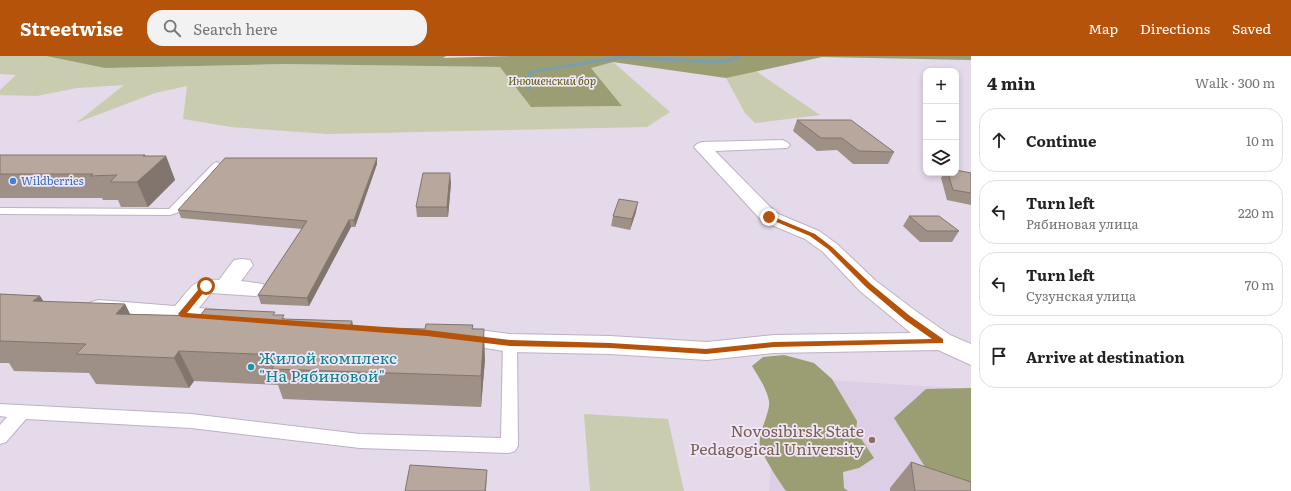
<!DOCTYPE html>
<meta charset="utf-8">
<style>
:root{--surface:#fff;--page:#f2f2f2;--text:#222;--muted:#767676;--line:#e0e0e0;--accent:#b45309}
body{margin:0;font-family:Literata,serif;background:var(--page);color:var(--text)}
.controls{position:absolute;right:12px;top:12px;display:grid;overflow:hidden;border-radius:8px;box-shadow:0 2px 6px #0003}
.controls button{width:36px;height:36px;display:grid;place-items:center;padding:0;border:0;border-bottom:1px solid var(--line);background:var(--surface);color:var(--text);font:20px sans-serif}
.stop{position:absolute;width:12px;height:12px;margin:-9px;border:3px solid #b45309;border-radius:50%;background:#fff}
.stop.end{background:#b45309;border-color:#fff;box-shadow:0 1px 4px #0008}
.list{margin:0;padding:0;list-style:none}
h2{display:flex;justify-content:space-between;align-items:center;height:52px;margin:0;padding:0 16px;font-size:17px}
h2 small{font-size:13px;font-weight:400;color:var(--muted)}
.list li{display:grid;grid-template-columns:26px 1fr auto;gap:12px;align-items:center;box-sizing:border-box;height:64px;margin:0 8px 8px;padding:0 8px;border:1px solid var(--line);border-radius:16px}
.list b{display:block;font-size:15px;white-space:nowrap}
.list p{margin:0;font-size:13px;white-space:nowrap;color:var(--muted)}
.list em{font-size:13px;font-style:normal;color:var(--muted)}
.icon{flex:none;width:22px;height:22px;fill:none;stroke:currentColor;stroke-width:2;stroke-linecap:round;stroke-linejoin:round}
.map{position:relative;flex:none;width:971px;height:435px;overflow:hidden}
header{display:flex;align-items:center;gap:24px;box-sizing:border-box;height:56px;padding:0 20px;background:var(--accent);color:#fff}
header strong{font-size:19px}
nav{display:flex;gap:22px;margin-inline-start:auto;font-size:14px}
.search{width:280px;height:36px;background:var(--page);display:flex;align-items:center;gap:10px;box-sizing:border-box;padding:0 14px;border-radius:16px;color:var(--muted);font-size:15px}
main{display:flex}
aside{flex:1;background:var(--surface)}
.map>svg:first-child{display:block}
.built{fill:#dccee4}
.green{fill:#caccaf}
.forest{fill:#9b9e73}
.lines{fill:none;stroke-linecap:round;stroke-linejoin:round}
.stream{stroke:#7a9eac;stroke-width:3}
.service-casing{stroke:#bcb2c2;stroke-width:2}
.minor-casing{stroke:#bcb2c2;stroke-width:2}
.service{fill:#fff;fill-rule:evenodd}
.minor{fill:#fff;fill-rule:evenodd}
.wall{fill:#9e9087}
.shaded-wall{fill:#81756e}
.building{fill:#b8a79d;stroke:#81756e}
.route{fill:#b45309}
.shop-dot{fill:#3f7fe0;stroke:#f1e7f7;stroke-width:1.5}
.culture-dot{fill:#0f9aa8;stroke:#f1e7f7;stroke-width:1.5}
.education-dot{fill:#8d6e63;stroke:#f1e7f7;stroke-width:1.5}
.labels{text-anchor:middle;stroke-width:3.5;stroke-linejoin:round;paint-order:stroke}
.far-park-label{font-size:11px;font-style:italic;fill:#575911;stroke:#f1e7f7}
.far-shop-label{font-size:11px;fill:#366cbe;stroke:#f1e7f7;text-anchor:start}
.near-culture-label{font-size:16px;fill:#0d838f;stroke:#f1e7f7;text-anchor:start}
.near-education-label{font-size:16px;fill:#785e54;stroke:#f1e7f7;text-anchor:end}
</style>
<header>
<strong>Streetwise</strong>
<div class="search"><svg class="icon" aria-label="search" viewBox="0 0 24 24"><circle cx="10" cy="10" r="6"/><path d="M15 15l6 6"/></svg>Search here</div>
<nav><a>Map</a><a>Directions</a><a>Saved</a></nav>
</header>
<main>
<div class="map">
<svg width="971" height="435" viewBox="0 0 971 435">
<rect width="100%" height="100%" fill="#e4daea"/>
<!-- built -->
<path class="built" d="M778 321 971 333V435H769Z"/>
<!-- green -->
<path class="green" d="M0 0H46L105 12 284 8 501 11 531 51 622 50 590 11 613 6 670 56 647 71 327 78 231 71 183 63 187 30 155 37 76 67 124 29 77 32 37 40 0 39V34L16 19 0 18Z
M756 15 820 59 755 67 745 57 726 22Z
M584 358 668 363 684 435H590Z"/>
<!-- forest -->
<path class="forest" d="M46 0H446L443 2 511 0H971V4L822 1 726 22 613 6 591 12 622 50 531 51 500 11 284 8 105 12Z
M784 299 814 307 832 323 857 365 856 375 874 402 859 412 843 416 844 432 848 435H786C779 425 763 401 760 390 757 379 771 355 769 345 767 333 758 320 752 310L763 301Z
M971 332V435L927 414 894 362 926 333Z"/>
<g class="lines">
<!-- stream -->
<path class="stream" d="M529 33 530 16 622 1 716 6 727 5 740 0"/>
<!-- service casing -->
<g class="service-casing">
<path id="service" d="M217 106 221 109 220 111 179 156 170 159 0 158V152L169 153 214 107Z
M510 282 515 283 517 287 518 390 515 395 509 397 360 392 191 372 26 363 6 386 0 388V369L7 361 0 360V348L191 358 360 378 501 382 503 287 505 283Z"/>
</g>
<!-- minor casing -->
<g class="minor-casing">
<path id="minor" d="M782 84 787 86 790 89 787 92 715 95 776 157 819 175 837 188 876 225 917 256 950 279 971 288V309L938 294 774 297 707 304 610 298 510 296 447 286 443 280 447 274 456 271 510 278 610 280 707 286 774 279 911 277 860 235 823 196 805 183 762 165 694 91 697 88 702 86Z
M242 203 250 204 253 209 241 225 263 228 266 233 263 238 255 240 211 237 199 252 230 255 239 257 242 263 239 269 230 271 99 260 91 258 87 252 91 246 99 244 175 250C192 231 192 222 219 224L234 204Z"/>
</g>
<!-- service -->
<use href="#service" class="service"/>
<!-- minor -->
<use href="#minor" class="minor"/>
</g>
<!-- wall -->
<path class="wall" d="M797 64 894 96 888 108H853L837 94 817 95 793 75Z
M0 99H145V100H166L175 124 148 151H121L118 144H103L102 142H0Z
M377 108 355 171H351L309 250 261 248 258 239 302 173 181 162 178 154Z
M944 117H971V149L947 144 941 122Z
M451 127 448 161H417L416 151Z
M636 156 630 174 611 170 613 160Z
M909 160 959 175 952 186H920L903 170Z
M0 238 40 240 44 246 125 248 130 258 200 260 276 259 286 263 352 265 353 271 425 273H473L485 303 481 351 283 343 278 329 194 325 189 332 96 328 89 317 14 315 9 307H0Z
M911 406 971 435H890V432Z"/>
<!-- shaded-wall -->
<path class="shaded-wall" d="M145 99 151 114 166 100 175 124 148 151 137 126 143 100Z
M377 102V108L355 171 354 164Z
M450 117 451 127 448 161 447 151Z
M638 146 636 156 630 174 632 163Z
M349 164 351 171 309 250 307 242Z
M40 240 58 269 33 245Z
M125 248 140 278 116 258Z
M352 265 358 295 350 271Z
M484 273 485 303 481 351V320Z
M179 295 194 325 189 332 174 302Z
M487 414 486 435H485Z"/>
<!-- building -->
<path class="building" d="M797 64H851L894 96 859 95 842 82H821Z
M0 99H145L143 100H166L137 126H110L117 119 90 120 93 118H0Z
M225 102H377L354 164H349L307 242 258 239 307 165 178 154Z
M956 114 971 117V137L953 134 948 117H956Z
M423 117H450L447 151H416Z
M619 143 638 146 632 163 613 160Z
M909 160H939L959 175H927Z
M0 238 40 240 33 245 125 248 116 258 200 260 205 253 275 256 273 259H284L282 263 352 265 350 271 425 273 426 268 473 269 472 273H484L481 320 272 313 279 299 179 295 174 302 76 298 86 288 0 285Z
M911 406 971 426V435H915Z
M410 409 487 414 485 435H405Z"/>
<!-- route -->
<path class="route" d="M769 159 815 178 832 191 871 228 910 260 943 283V287L774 291 706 298 610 292 510 290 427 280 181 261 178 258 203 228H206L209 230 187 257 427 274 510 284 610 287 706 293 774 286 932 283 905 264 866 231 828 193 810 180 767 162V160Z"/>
<!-- markers -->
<circle class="shop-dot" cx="13" cy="125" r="4"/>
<circle class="culture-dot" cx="251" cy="311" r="4"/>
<circle class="education-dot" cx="872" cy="384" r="4"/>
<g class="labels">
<!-- far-park labels -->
<g class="far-park-label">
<text x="552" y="29">Инюшенский бор</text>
</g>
<!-- far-shop labels -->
<g class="far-shop-label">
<text x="21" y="129">Wildberries</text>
</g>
<!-- near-culture labels -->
<g class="near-culture-label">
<text x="259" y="308">Жилой комплекс<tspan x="259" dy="18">"На Рябиновой"</tspan></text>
</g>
<!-- near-education labels -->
<g class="near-education-label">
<text x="864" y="381">Novosibirsk State<tspan x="864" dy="18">Pedagogical University</tspan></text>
</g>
</g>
</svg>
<div class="controls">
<button>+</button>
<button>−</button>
<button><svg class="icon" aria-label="layers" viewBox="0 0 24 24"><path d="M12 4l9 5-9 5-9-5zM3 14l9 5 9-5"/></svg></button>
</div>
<div class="stop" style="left:206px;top:230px"></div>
<div class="stop end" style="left:769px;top:161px"></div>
</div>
<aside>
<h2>4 min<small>Walk · 300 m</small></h2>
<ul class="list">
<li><svg class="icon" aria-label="ahead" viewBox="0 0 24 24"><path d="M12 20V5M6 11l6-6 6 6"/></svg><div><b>Continue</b></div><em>10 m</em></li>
<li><svg class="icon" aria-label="left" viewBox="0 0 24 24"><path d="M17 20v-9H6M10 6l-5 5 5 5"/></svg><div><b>Turn left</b><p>Рябиновая улица</p></div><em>220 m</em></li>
<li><svg class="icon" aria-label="left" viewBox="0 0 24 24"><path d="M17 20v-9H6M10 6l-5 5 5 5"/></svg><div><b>Turn left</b><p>Сузунская улица</p></div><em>70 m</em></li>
<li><svg class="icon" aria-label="arrive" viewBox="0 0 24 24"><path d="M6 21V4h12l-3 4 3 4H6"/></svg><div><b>Arrive at destination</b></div></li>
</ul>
</aside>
</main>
